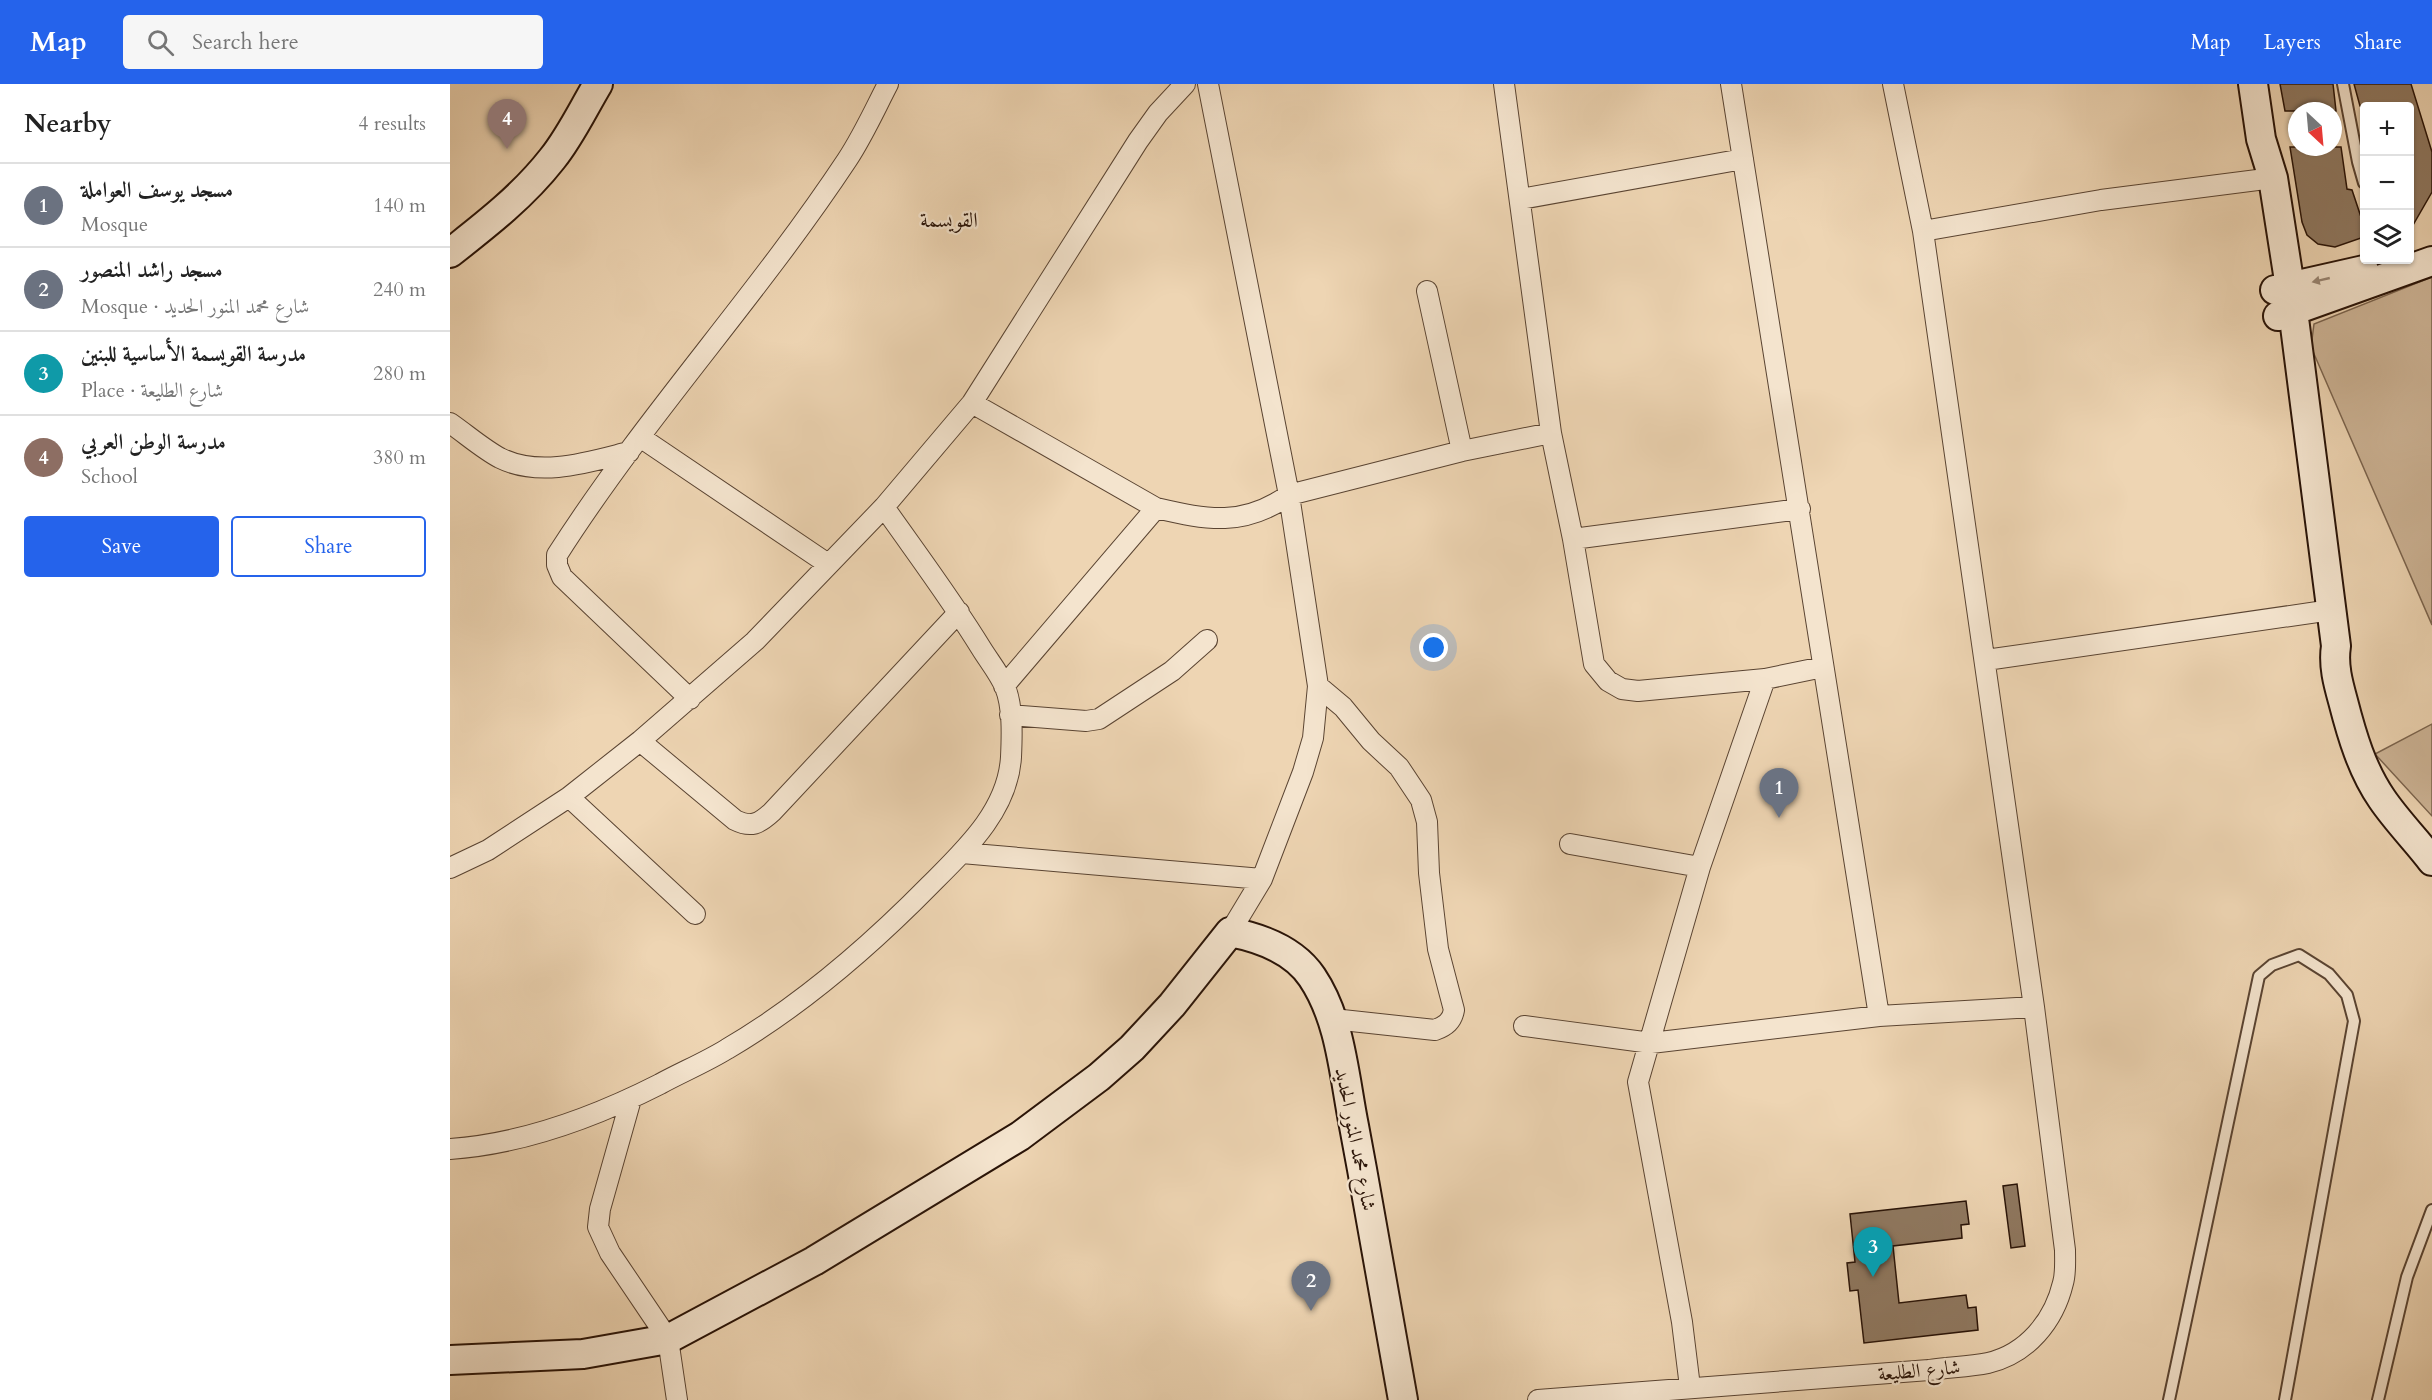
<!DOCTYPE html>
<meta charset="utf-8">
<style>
:root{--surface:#fff;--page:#f6f6f6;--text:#222;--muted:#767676;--line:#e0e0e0;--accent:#2563eb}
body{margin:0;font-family:Cardo,Amiri,serif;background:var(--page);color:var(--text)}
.controls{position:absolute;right:18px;top:18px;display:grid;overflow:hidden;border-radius:6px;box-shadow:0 2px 4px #0004}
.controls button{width:54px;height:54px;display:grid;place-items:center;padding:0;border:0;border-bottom:2px solid var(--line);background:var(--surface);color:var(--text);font:30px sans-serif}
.compass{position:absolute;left:1838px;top:18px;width:54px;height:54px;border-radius:50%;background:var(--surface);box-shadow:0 2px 4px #0004;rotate:154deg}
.you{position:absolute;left:984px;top:564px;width:21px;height:21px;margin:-15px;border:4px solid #fff;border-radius:50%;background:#1a73e8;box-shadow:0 0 0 9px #1a73e833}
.badge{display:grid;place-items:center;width:39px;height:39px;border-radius:50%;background:var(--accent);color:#fff;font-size:20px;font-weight:700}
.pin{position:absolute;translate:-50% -50px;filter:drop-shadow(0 2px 3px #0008)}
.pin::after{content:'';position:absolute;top:32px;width:21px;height:18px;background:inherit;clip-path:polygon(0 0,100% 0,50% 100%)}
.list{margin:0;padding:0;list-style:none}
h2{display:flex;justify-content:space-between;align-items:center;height:78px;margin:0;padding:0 24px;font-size:26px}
h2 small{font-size:20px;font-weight:400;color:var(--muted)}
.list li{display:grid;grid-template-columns:39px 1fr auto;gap:18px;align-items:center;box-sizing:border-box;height:84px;padding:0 24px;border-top:2px solid var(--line)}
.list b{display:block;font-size:22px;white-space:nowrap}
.list p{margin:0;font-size:20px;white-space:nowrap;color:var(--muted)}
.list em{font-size:20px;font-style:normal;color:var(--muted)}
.actions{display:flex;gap:12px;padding:18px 24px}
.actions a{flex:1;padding:14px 0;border:2px solid var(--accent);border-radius:6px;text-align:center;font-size:21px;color:var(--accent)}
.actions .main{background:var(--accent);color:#fff}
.icon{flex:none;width:33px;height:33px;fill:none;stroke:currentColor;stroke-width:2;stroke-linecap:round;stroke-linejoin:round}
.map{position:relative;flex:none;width:1982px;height:1316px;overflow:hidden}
header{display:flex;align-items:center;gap:36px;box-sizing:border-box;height:84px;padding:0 30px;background:var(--accent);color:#fff}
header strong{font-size:28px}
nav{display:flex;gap:33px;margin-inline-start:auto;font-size:21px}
.search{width:420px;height:54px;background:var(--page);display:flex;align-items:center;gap:15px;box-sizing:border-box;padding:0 21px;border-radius:6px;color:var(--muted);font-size:22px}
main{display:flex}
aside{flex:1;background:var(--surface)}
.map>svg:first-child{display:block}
.green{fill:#cdb496;stroke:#7b644e;stroke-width:1.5}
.building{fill:#8f7860;stroke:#291307;stroke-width:1.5}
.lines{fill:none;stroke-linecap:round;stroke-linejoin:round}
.lane-casing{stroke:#5a4432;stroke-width:14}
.street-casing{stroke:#5a4432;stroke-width:22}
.secondary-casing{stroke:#291307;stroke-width:32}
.lane{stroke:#f4e4ce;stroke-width:10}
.street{stroke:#f4e4ce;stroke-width:20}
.secondary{stroke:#f4e4ce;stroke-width:28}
.oneway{fill:#998674}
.labels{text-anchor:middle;stroke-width:4.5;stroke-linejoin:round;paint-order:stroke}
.street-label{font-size:20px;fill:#291307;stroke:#f4e4ce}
.neighbourhood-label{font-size:21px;fill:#291307;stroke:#f4e4ce}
</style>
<header>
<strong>Map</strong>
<div class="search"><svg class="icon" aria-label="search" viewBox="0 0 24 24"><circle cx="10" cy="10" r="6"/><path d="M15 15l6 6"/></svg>Search here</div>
<nav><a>Map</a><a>Layers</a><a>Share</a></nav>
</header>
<main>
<aside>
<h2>Nearby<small>4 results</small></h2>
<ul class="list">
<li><span class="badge" style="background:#6b7280">1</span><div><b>مسجد يوسف العواملة</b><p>Mosque</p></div><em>140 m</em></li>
<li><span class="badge" style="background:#6b7280">2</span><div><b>مسجد راشد المنصور</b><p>Mosque · شارع محمد المنور الحديد</p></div><em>240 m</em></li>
<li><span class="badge" style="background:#0f9aa8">3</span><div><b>مدرسة القويسمة الأساسية للبنين</b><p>Place · شارع الطليعة</p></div><em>280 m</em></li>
<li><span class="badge" style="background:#8d6e63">4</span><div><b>مدرسة الوطن العربي</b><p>School</p></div><em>380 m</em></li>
</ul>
<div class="actions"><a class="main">Save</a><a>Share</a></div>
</aside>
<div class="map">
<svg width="1982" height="1316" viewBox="0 0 1982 1316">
<rect width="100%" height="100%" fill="#eed5b3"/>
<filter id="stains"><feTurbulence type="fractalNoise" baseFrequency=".00333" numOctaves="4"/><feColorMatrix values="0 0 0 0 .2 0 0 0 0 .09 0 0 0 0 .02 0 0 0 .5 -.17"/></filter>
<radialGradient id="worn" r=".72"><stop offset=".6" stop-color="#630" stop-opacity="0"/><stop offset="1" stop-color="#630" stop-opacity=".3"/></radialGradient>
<!-- green -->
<path class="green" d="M1982 193V541L1861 263 1864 240Z
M1982 640V732L1925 670Z"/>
<!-- building -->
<path class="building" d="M1830 0H1883L1886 27H1835Z
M1904 0H1961L1982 68V108L1959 148V22H1910Z
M1840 63H1891L1897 105 1902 106 1911 133 1914 132V153L1885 163 1868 160 1857 151 1852 138Z
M1567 1100 1575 1162 1561 1164 1553 1102Z
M1516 1117 1519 1140 1511 1141 1512 1154 1443 1162 1449 1219 1516 1211 1518 1224 1526 1223 1528 1246 1414 1259 1408 1206 1400 1207 1397 1179 1405 1178 1400 1130Z"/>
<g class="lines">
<!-- lane casing -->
<g class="lane-casing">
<path id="lane" d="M1893 0 1908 78 1914 99
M1719 1316 1809 892 1822 881 1849 871 1879 890 1897 911 1904 937 1835 1316
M1928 1316 1957 1193 1982 1126"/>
</g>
<!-- street casing -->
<g class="street-casing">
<path id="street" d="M758 0 839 411 868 602 863 654 853 688 812 795 780 848
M1054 0 1101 349 1123 455 1144 580 1158 597 1172 605 1188 607 1315 595 1373 583
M1281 0 1429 932
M1071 115 1293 75
M1473 147 1651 116 1823 94
M977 207 1012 367
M522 319 706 424C758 436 793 443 839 411L1012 367 1101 349
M0 339C16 350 33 365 50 374 90 394 139 378 179 368
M190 353 378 480
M1123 455 1350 425
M1536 576 1881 526
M554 602 706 424
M868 602 893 623 921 657 949 683 971 716 977 738 979 789 988 865 1004 926C1002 937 996 942 985 946L883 935
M240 615 112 493 107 481V471C195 333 307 212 397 76 413 52 425 25 438 0
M560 631 636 637 649 635 722 587 757 556
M190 657 285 736C301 744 309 740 322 728L509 528
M119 713 245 830
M1120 760 1250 783
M512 769 812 795
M0 784 38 766 119 713 190 657 305 557 434 423 522 319 688 57 708 29 735 0
M1074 942 1201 959 1429 932 1584 923
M181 1015 150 1125 148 1143 160 1169 218 1255 227 1316
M0 1065C73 1060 145 1033 210 1000 232 988 256 978 277 965 352 921 419 863 480 801 516 765 558 726 561 673 562 651 563 622 555 603 549 589 539 577 531 564 501 515 467 470 434 423
M1240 1303 1232 1238 1188 998 1250 783 1315 595
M1088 1316 1479 1286C1498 1283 1519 1283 1538 1279 1577 1270 1604 1237 1613 1199 1616 1189 1615 1177 1615 1166L1584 923 1473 147 1443 0"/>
</g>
<!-- secondary casing -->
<g class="secondary-casing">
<path id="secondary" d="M1803 0 1811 55 1823 94 1840 203 1886 562C1883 581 1888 599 1893 617 1902 652 1912 686 1932 715 1947 737 1966 756 1982 777
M0 169C37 140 73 112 102 75 120 53 133 25 148 0
M1825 206 1914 186
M1828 232 1982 177
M0 1276 133 1270 218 1255 364 1177 570 1052 649 993 682 964 722 921 780 848C811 854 844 866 862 893 891 936 894 992 904 1042 921 1133 937 1224 953 1316"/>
</g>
<!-- lane -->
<use href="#lane" class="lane"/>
<!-- street -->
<use href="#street" class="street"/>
<!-- secondary -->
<use href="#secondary" class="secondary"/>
</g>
<!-- one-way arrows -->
<defs><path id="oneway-solid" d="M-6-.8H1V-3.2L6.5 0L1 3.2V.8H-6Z" transform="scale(1.5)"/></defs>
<use class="oneway" href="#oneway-solid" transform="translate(1871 196) rotate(167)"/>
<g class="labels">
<!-- street labels -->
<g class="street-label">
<text transform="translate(906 1055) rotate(79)" y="7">شارع محمد المنور الحديد</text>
<text transform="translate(1469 1286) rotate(-5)" y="7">شارع الطليعة</text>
</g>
<!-- neighbourhood labels -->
<g class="neighbourhood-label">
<text x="499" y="143">القويسمة</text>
</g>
</g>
<rect width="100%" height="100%" filter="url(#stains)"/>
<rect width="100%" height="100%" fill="url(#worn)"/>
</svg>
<div class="controls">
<button>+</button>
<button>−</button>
<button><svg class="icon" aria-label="layers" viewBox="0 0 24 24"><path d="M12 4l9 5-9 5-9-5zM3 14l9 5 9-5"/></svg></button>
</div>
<svg class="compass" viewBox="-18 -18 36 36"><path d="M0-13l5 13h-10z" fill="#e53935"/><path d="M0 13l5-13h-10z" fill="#767676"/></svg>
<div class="you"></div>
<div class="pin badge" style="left:1329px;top:734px;background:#6b7280">1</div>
<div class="pin badge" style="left:861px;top:1227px;background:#6b7280">2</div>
<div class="pin badge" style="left:1423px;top:1193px;background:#0f9aa8">3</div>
<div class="pin badge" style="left:57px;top:65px;background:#8d6e63">4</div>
</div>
</main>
